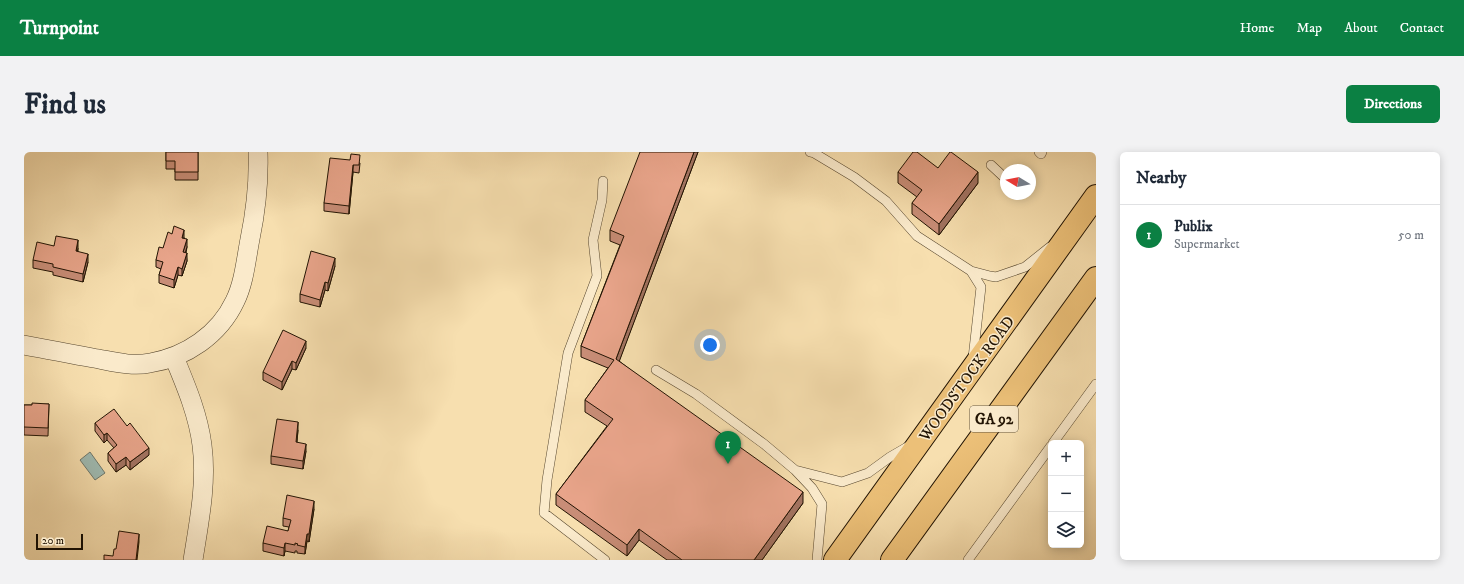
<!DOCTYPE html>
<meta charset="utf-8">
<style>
:root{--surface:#fff;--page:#f2f2f3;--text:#1f2937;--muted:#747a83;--line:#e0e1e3;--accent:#0b8043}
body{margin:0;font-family:"IM FELL DW Pica",serif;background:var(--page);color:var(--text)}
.controls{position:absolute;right:12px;bottom:12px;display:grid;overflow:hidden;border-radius:6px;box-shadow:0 2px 10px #0003}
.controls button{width:36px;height:36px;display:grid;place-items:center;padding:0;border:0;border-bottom:1px solid var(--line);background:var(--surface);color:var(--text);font:20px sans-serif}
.compass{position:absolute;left:976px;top:12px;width:36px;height:36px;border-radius:50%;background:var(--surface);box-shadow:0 2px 10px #0003;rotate:280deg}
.scale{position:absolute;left:12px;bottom:10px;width:47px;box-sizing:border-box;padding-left:4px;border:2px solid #211303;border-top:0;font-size:11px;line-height:14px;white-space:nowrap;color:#211303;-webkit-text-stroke:3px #faeacb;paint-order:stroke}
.you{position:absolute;left:686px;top:193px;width:14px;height:14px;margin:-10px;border:3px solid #fff;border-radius:50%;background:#1a73e8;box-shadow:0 0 0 6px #1a73e833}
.badge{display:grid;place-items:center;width:26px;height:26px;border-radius:50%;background:var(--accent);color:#fff;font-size:13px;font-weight:700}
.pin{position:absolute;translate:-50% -33px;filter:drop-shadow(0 1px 2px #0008)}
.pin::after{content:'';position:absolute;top:21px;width:14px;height:12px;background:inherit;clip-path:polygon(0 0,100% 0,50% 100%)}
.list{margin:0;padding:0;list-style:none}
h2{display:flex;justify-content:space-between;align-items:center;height:52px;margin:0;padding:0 16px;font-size:17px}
h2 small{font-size:13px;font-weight:400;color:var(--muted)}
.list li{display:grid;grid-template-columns:26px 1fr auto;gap:12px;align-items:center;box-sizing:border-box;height:60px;padding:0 16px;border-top:1px solid var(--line)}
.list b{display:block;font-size:15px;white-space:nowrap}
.list p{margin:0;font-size:13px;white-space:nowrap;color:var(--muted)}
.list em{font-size:13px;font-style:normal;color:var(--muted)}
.icon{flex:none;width:22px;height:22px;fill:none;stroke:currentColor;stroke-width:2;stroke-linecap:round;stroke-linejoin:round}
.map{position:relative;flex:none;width:1072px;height:408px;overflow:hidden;border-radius:6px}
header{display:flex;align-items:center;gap:24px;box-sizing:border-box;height:56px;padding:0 20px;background:var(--accent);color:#fff}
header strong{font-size:19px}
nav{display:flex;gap:22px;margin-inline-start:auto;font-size:14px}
.intro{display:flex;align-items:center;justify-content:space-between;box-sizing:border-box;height:96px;padding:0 24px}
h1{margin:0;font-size:28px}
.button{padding:10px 18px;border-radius:6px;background:var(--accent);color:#fff;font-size:14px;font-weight:700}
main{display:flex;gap:24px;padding:0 24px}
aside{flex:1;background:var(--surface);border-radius:6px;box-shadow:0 2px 10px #0003}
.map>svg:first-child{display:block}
.water{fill:#9fbbb3;stroke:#6d786d}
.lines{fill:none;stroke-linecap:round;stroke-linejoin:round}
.lane-casing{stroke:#56462e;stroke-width:10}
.street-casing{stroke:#56462e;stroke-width:20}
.primary-casing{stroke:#211303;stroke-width:24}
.lane{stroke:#faeacb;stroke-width:9}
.street{stroke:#faeacb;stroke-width:19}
.primary{stroke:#ecc078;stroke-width:22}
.wall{fill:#c88d77;stroke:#211303}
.shaded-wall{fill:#a27361;stroke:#211303}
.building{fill:#e8a48a;stroke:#211303}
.labels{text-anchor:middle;stroke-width:3;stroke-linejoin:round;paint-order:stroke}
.shield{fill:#faeacb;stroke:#62543f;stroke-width:1}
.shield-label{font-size:15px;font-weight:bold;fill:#211303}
.street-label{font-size:16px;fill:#211303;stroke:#faeacb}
</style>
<header>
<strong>Turnpoint</strong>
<nav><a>Home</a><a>Map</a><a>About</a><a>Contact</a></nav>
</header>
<div class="intro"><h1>Find us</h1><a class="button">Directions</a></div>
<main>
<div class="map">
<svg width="1072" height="408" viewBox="0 0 1072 408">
<rect width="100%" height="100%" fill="#f7dfaf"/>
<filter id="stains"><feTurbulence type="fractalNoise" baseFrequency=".005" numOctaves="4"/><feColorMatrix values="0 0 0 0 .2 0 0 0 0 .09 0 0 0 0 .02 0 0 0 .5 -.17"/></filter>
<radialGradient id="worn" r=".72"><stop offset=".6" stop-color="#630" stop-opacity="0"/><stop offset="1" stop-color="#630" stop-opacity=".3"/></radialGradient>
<!-- water -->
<path class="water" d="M66 300 81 321 71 328 56 308Z"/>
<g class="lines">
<!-- lane casing -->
<g class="lane-casing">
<path id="lane" d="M786 0 790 1 830 25 862 49 893 84 947 119 966 124 972 125 1001 115 1026 95
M1015 0 1017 2 1018 0
M967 13 982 27
M579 29 578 48 569 88 573 124 544 201 523 328 520 361 581 408
M947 119 957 135 949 206
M632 218 672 242 740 292 771 318 788 336 798 352 793 408
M1029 291 1072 232
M771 318 818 330 844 321 866 305 885 294
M944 408 1027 294"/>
</g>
<!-- street casing -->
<g class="street-casing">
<path id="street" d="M0 193C23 197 46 202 69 206 87 209 107 215 126 211 162 205 195 183 211 149 220 131 222 108 226 87 232 58 235 30 234 0
M150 205C162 234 174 262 178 293 183 331 175 370 169 408"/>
</g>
<!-- primary casing -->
<g class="primary-casing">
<path id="primary" d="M811 408 1072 44
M868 408 1072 126"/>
</g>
<!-- lane -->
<use href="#lane" class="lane"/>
<!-- street -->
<use href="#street" class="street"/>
<!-- primary -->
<use href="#primary" class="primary"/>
</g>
<!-- wall -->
<path class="wall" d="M142 0H174V28H151V17H142Z
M674 0 595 209 779 351 738 408H643L615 388 603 404 532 353V342L583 274 561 260V248L584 216 557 205V194L596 93 586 89V78Z
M326 8 336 11 335 21 329 20 325 62 300 59V51Z
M914 16 954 31 915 83 888 62V51L893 45 874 31V20Z
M160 85V86L163 95 162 101 163 109 158 124 154 123 150 136 135 131V123L137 117 132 115V108L139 96Z
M30 94 54 96V100L64 110 59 130 29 123V120L9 116V108Z
M311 114 304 139 301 138 296 155 276 150V142Z
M282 196 272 218 268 217 258 238 239 228V220Z
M25 252 24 284 0 283V253H8Z
M71 271 125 303 106 318 102 313 92 320 84 309V301L90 296 83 288 80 291 71 279Z
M274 278 273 290 282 299 279 317 247 312V304Z
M290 357 285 390 283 389 281 402 273 401V399H271V401L261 399 260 404 239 399V391L264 379 265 375 259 374V366Z"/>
<!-- shaded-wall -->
<path class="shaded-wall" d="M670 0H674L592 218V207Z
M329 13V20L325 62V54Z
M954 20V31L915 83V72Z
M160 78V85L158 93V86Z
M163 87V95L159 108V100Z
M54 88V96L52 107V99Z
M163 101V109L158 124V117Z
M64 102V110L59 130V122Z
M311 106V114L304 139V131Z
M154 115V123L150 136V128Z
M301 130V138L296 155V148Z
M282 189V196L272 218V211Z
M268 209V217L258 238V230Z
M274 270V278L272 298V290Z
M83 281V288L80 291V283Z
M282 292V299L279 317V309Z
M125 296V303L106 318V310Z
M102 305V313L92 320V312Z
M779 340V351L738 408H730Z
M290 349V357L285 390V382Z
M615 377V388L603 404V393Z
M115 382V390L113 408H112Z
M283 382V389L281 402V395Z
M261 391V399L260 404V396Z"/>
<!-- building -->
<path class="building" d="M142 0H174V20H151V9H142Z
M616 0H670L592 207 779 340 730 408H658L615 377 603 393 532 342 589 267 561 248 590 208 557 194 600 84 586 78Z
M889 0H893L914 16 926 0H927L954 20 915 72 888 51 898 38 874 20Z
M327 2 336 3 335 13H329L325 54 300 51 306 6 326 8Z
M150 74 160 78 158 86 163 87 159 100 163 101 158 117 154 115 150 128 135 123 139 110 132 108 135 95 139 96 144 80 148 82Z
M32 84 54 88 52 99 64 102 59 122 29 115V112L9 108 13 90 30 94Z
M287 99 311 106 304 131 301 130 296 148 276 142Z
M259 178 282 189 272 211 268 209 258 230 239 220Z
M8 251 25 252 24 276 0 275V253H8Z
M90 257 103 274 106 271 125 296 106 310 102 305 92 312 84 301 93 293 83 281 80 283 71 271Z
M253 267 274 270 272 290 282 292 279 309 247 304Z
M263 343 290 349 285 382H283L281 395 273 393 274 392 271 391V393L261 391 260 396 239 391 243 374 264 379 267 368 259 366Z
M95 379 115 382 112 408H80V403L89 404 90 397H92Z"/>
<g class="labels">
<!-- shield labels -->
<rect class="shield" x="946" y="254" width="48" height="26" rx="3"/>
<g class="shield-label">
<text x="970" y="272">GA 92</text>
</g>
<!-- street labels -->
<g class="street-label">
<text transform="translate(942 226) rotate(-54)" y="6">WOODSTOCK ROAD</text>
</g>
</g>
<rect width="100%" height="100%" filter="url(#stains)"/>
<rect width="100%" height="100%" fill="url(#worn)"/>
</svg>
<div class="controls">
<button>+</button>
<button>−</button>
<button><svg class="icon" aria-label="layers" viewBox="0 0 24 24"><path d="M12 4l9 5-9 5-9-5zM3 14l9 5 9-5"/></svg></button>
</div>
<svg class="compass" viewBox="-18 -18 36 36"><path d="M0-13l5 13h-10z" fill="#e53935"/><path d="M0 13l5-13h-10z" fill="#747a83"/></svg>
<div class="scale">20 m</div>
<div class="you"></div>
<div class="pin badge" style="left:704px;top:312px">1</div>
</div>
<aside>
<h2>Nearby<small></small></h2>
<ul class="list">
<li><span class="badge">1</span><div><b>Publix</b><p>Supermarket</p></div><em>50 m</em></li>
</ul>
</aside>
</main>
